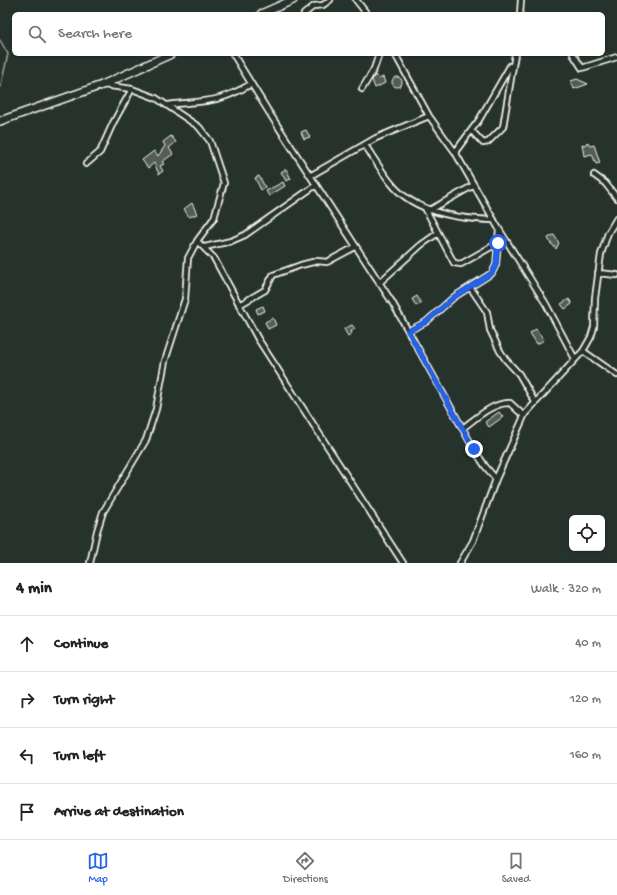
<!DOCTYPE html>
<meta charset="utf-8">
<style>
:root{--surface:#fff;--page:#f2f2f2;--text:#222;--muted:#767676;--line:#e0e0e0;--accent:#2563eb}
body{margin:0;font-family:"Gochi Hand",sans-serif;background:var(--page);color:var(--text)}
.controls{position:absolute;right:12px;bottom:12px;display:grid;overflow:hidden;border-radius:6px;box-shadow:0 1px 3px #0004}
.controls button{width:36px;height:36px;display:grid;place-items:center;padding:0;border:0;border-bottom:1px solid var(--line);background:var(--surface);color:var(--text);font:20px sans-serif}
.stop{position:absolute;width:12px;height:12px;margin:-9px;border:3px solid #2563eb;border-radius:50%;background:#fff}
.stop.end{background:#2563eb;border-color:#fff;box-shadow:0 1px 4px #0008}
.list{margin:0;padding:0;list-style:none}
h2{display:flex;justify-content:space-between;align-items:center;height:52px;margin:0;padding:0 16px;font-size:17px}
h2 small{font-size:13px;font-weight:400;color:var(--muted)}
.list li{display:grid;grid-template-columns:26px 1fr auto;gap:12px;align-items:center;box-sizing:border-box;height:56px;padding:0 16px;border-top:1px solid var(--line)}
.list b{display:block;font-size:15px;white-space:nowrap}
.list em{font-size:13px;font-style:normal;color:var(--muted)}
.icon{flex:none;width:22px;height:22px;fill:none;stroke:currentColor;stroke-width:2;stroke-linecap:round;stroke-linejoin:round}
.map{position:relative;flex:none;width:617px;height:563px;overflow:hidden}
.search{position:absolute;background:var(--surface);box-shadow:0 1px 3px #0004;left:12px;right:12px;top:12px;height:44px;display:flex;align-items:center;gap:10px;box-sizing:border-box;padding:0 14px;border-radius:6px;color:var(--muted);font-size:15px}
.sheet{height:276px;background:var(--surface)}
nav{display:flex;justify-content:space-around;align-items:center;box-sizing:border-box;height:56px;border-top:1px solid var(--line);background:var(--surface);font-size:11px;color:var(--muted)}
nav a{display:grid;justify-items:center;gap:2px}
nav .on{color:var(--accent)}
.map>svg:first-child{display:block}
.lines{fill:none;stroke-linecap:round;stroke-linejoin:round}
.stream{stroke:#9fa39b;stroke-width:1.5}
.building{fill:#525c55;stroke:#f4f1e8}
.street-casing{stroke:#f4f1e8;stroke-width:8}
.secondary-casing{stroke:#f4f1e8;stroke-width:10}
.street{stroke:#26332d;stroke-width:4.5}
.secondary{stroke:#26332d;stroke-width:7}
.route{stroke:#2563eb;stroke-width:5}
</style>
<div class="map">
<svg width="617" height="563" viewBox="0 0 617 563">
<rect width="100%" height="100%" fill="#26332d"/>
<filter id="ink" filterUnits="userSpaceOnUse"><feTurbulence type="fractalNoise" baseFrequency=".025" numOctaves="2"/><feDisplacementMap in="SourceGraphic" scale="8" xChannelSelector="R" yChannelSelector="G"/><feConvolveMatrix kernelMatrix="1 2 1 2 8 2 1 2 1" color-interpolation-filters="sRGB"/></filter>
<g filter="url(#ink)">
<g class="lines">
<!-- stream -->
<path class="stream" d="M0 40 8 54 0 89"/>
</g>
<!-- building -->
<path class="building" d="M375 75 379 79 383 77 385 83 375 88 372 80Z
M392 82a5 5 0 1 1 10 0a5 5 0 1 1-10 0Z
M577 79 588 84 574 89 571 81Z
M306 130 310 137 304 139 301 132Z
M171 136 176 142 169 148 173 154 162 162 164 164 160 166 163 171 159 174 154 163 148 168 142 160 154 151 158 156 165 146 163 142Z
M587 142 590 146 594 145 600 163 596 164 592 154 584 156 582 144 585 145Z
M286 169 291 179 286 181 281 172Z
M259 176 265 187 261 190 255 178Z
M283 182 285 186 269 196 266 191Z
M192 203 197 214 189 217 184 209Z
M554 235 559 243 556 249 552 244H551L548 238Z
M417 296 421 303 416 306 412 299Z
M569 299 572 304 565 309 561 304Z
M263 306 265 311 258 314 256 309Z
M273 318 276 325 268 329 265 322Z
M352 325 355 329 351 331 352 333 348 336 344 329Z
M536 329 544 340 537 344 530 333Z
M499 412 503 417 489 427 485 422Z"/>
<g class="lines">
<!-- street casing -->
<g class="street-casing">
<path id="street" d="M356 0 367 14
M304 14 314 6 323 5 330 0
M520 14 521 0
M233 54 270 114 392 302 474 449 485 466 496 479
M395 54 429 116 455 152 499 229 546 304 575 359
M573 54 582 68 617 57
M362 89 374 69 379 54
M168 105C205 100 217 104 251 84
M472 131 483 143 488 142 503 127 515 54
M365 145C373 157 381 171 391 183 414 213 459 219 494 220
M455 152 479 120 510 66
M86 164 100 152 113 123 132 89
M594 175 605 183 617 198
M310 176 376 138 429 116
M425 208 454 263 461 264 498 243
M430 210 474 185
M197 241 214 258 258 339 403 563
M205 247 231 241 245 235 316 185
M598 273 617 275
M379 283 421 245 438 233
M470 287 487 312 490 330 500 351 506 360 519 374 535 402
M239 305 265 290 273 275 301 265 317 261 327 262 355 247
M408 331 426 322 454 297 492 273 496 265 499 229
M583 351 617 375
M463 428C475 419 493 402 510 403L524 416
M90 563 97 531 103 512 146 440 156 409 165 361 185 299 188 258 197 241 214 218 224 183 210 141 199 127 156 98 132 89 103 85
M460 563 473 541 496 479 525 414 583 351 591 337 594 327 595 298 601 254 608 233 617 218"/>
</g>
<!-- secondary casing -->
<g class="secondary-casing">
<path id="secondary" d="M261 14 293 0
M0 121 102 85 171 54"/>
</g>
<!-- street -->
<use href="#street" class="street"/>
<!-- secondary -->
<use href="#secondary" class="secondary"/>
</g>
</g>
<g class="lines" filter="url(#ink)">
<!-- route -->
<path class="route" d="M474 449 408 331 426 322 454 297 492 273 496 265 498 243"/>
</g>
</svg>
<div class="controls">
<button><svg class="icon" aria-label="locate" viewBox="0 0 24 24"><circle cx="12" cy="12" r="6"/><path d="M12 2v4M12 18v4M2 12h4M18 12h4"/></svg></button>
</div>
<div class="stop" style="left:498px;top:243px"></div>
<div class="stop end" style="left:474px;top:449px"></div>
<div class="search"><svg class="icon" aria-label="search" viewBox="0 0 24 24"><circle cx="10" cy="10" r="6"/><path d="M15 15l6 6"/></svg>Search here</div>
</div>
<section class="sheet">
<h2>4 min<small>Walk · 320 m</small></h2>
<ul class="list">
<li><svg class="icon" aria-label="ahead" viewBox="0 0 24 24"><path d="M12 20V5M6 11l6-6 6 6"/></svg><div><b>Continue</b></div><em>40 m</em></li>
<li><svg class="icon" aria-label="right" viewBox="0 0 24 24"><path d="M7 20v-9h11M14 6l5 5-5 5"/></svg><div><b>Turn right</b></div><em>120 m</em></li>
<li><svg class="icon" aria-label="left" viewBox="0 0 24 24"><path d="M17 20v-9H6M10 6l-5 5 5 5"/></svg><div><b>Turn left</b></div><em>160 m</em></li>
<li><svg class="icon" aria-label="arrive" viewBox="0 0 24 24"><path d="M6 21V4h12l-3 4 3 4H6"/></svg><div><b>Arrive at destination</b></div></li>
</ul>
</section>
<nav>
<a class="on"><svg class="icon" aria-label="map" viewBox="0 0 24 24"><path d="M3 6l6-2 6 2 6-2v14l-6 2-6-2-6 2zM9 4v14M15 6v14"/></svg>Map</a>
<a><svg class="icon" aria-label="directions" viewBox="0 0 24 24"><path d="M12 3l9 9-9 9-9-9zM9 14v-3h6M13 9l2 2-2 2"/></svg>Directions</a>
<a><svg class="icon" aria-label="saved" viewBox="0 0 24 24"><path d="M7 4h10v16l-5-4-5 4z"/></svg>Saved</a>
</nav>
